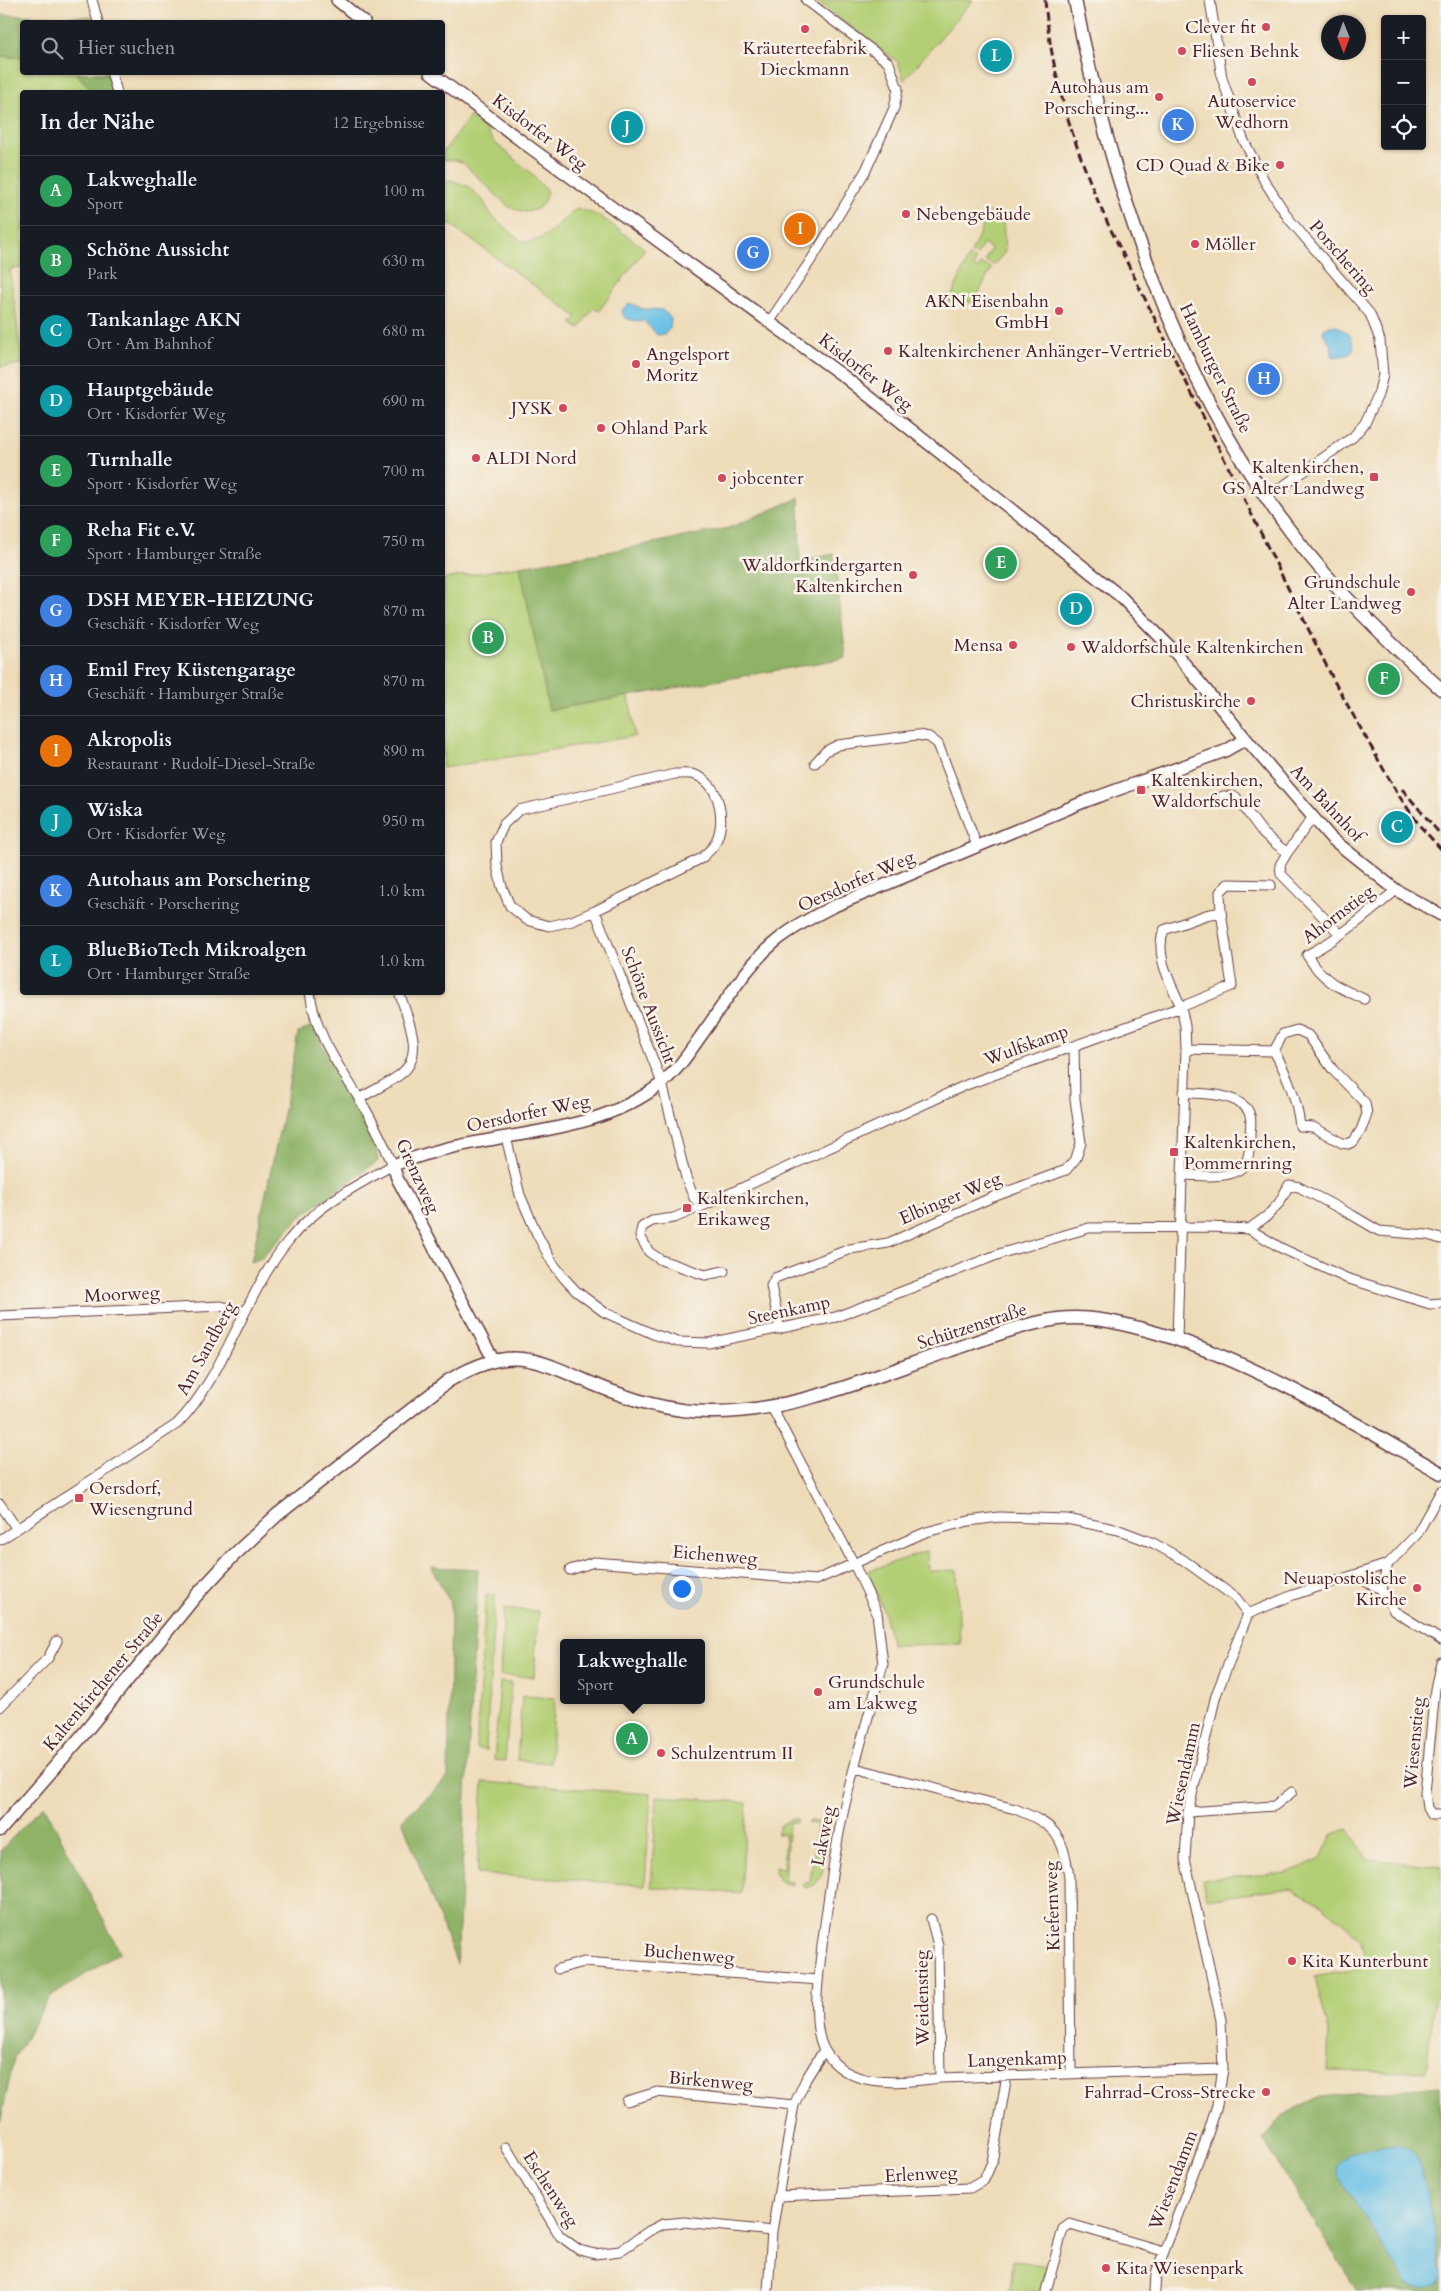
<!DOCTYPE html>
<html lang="de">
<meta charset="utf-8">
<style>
:root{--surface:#171b24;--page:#20242c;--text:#f1f3f6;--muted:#9ea1a6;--line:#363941;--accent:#8c9099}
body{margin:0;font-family:Cardo,serif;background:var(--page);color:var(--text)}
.controls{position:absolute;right:15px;top:15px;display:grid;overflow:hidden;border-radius:5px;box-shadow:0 1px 4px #0004}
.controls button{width:45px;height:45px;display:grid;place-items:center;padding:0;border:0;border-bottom:1px solid var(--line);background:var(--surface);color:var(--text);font:25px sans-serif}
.compass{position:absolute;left:1321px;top:15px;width:45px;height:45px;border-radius:50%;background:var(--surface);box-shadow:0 1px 4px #0004;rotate:179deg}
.you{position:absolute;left:681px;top:1588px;width:18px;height:18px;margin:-12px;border:4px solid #fff;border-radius:50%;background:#1a73e8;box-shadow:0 0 0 8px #1a73e833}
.badge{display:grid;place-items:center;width:32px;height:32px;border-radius:50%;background:var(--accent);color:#fff;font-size:16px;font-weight:700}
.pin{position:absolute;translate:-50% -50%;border:2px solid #fff;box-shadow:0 1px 5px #0006}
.popup{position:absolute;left:560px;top:1639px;width:145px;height:65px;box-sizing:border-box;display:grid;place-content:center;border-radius:5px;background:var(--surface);filter:drop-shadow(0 1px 4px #0005);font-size:16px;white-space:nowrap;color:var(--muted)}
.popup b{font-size:19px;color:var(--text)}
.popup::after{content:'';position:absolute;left:50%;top:100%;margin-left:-10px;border:10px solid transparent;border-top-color:var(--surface)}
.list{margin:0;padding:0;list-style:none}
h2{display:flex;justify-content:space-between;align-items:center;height:65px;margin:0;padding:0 20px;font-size:21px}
h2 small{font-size:16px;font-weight:400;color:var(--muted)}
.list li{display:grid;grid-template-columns:32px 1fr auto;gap:15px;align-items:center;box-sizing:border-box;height:70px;padding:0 20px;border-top:1px solid var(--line)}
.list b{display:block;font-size:19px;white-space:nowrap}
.list p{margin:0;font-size:16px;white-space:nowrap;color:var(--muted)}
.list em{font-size:16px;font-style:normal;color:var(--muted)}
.icon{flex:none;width:28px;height:28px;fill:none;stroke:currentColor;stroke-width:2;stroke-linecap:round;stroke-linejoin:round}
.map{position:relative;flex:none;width:1441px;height:2291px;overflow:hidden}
.search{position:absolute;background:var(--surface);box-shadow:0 1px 4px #0004;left:20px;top:20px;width:425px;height:55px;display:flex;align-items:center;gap:12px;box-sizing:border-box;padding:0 18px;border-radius:5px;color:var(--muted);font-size:19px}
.panel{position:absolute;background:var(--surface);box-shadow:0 1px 4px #0004;left:20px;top:90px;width:425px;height:905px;border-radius:5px}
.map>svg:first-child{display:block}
.green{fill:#b3cf75;stroke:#7e7750}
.forest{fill:#8eb266;stroke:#6c6848}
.water{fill:#67c0e5;stroke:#587088}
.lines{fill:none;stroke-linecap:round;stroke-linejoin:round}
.minor-casing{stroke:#633b40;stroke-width:11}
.tertiary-casing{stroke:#633b40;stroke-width:14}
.secondary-casing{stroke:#633b40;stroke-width:15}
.minor{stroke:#fff;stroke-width:9}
.tertiary{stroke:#fff;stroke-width:11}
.secondary{stroke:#fff;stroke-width:12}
.rail{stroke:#4a1f2b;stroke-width:3;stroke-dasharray:8 4;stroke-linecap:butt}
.poi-dot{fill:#d1495b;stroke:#f7f3e8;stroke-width:2}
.labels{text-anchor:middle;stroke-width:5;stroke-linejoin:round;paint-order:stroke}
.poi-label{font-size:18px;fill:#4a1f2b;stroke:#f7f3e8;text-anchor:start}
.street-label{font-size:18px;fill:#4a1f2b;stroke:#f7f3e8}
</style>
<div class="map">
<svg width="1441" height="2291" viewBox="0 0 1441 2291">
<rect width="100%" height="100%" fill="#f7f3e8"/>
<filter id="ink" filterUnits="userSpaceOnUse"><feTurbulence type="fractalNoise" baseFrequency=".02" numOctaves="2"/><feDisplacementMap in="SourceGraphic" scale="10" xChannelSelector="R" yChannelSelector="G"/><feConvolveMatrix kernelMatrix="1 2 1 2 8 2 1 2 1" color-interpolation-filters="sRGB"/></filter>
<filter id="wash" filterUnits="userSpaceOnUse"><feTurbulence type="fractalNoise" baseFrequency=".0096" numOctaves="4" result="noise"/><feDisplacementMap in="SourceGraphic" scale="20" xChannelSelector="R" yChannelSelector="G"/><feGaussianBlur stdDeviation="1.12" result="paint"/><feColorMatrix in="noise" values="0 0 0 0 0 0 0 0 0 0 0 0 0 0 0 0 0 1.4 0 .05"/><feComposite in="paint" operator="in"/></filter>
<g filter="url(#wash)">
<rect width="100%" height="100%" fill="#eedcb9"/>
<!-- green -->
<path class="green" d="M815 0H973L904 80 898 62Z
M0 56 22 58V72L76 73 94 92H22V268L10 269 22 364 0 367Z
M470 116 486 130 494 142 530 172 547 191 544 201 538 209 525 212 509 207 463 163 455 160H443V152Z
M450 180 468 186 482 199 492 216 521 241C545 246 559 220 577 208L600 216 645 249 599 311 593 308 579 329 571 323 577 317 443 219V184Z
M989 212 1003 217 1005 252 994 265 985 261 991 248 983 244 977 255 971 253Z
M969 256 976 260 974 267 978 269 981 264 992 268 974 302 947 301 945 295 951 297Z
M520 566 549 710 629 696 635 736 443 768V579Z
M927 1551 928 1571 957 1570 960 1644 892 1645 883 1609 868 1571Z
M486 1595H495L486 1750 476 1749Z
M504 1609 538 1611 534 1677 500 1675Z
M500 1682 511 1683 505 1761 494 1760Z
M522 1696 555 1698 550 1763 517 1760Z
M483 1782 651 1794 645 1885 477 1874Z
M657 1796 747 1802 741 1893 651 1887Z
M790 1819H797V1822H789L784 1881 792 1882V1885C781 1886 775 1877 775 1867L783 1868 785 1834H777L780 1826Z
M810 1821 824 1822C830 1835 827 1897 802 1886L803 1884 810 1882 817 1824 807 1823Z
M1348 1829 1368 1859 1441 1867V1994L1435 1997 1426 2072 1327 2071 1329 2032 1315 1977 1362 1968 1364 1955 1360 1938 1324 1906 1291 1888 1206 1899 1202 1879 1287 1873 1321 1858 1332 1834Z
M1013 2260 1047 2266 1041 2291H1010Z"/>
<!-- forest -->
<path class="forest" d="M0 15 92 17 94 22H22V58L0 56Z
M76 73H108L113 92H94Z
M799 498 800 561 834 554 846 658 549 710 520 566 618 550 729 528Z
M312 1026 375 1140 378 1161 300 1217 262 1258 251 1262 286 1100 298 1033Z
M431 1567 478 1569 457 1964 402 1820 448 1777 451 1604Z
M44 1805 120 1952 49 1998 14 2058 0 2124V1851Z
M1440 2086 1441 2291H1357L1263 2139 1286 2113 1320 2097Z"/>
<!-- water -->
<path class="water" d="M629 303 643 309 662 310 671 318 670 328 665 334 657 335 643 320 641 322C633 319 623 322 622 310Z
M1330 326H1337L1349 334C1361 356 1348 355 1332 357V347L1323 333 1324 329Z
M1396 2145C1403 2147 1409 2147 1414 2153 1425 2164 1437 2253 1441 2275L1438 2283C1428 2289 1417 2290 1407 2284L1338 2175 1337 2167C1345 2148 1378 2148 1396 2145Z"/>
</g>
<g filter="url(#ink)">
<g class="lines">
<!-- minor casing -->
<g class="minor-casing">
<path id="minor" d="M92 0 98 22
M1210 0 1222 78 1243 139 1265 182 1289 219 1370 314 1380 340 1383 375 1378 395 1365 423 1353 437 1266 498
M111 72 117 92
M770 321 815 254 866 170 894 108 898 89 889 63 806 0
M815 763 826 751 838 745 917 735 929 737 938 744 977 846
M1223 796 1236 797 1263 833 1287 853 1313 817
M1287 853 1280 865 1281 874 1340 934
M595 911 702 858C706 853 713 849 715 843 727 822 720 783 695 775 689 773 681 774 675 774L519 810 504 824 496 842 497 866 502 887 510 906 527 920 549 926 572 921 595 911 662 1083 686 1178 694 1198 698 1202 707 1204 966 1085 1181 1007 1185 1026 1186 1049 1177 1339
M1221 912 1232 986 1181 1007C1171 983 1154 956 1164 930L1206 915Z
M1221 912 1220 892 1228 884 1271 885
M1364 999C1337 987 1322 980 1307 955 1340 938 1368 914 1396 890
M1186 1049 1274 1051C1287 1074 1297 1100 1300 1126L1313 1127 1342 1143 1348 1144 1354 1141 1361 1130 1367 1114 1365 1103 1333 1070 1308 1035 1297 1030 1283 1034 1274 1051
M359 1099C373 1090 390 1083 402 1073 426 1053 406 1015 399 992
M506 1137 520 1195 537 1234 552 1262 564 1278 576 1291 604 1312 653 1334 678 1342 708 1343 836 1317 1002 1253 1089 1228 1210 1227 1249 1229 1267 1216 1279 1203 1289 1185 1299 1187 1352 1215 1379 1231 1428 1235 1441 1239
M1183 1175C1202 1175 1238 1182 1247 1160 1250 1153 1250 1142 1250 1134 1251 1123 1253 1113 1243 1105 1225 1092 1205 1095 1184 1092
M707 1204 674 1218 652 1221 642 1227 640 1236 649 1252 661 1260 705 1275 724 1271
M1249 1229 1281 1248 1346 1278 1430 1304 1441 1303
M0 1316 221 1306 245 1312
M780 1329 771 1286 775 1278 850 1249 888 1243 993 1197 1066 1170 1076 1158 1081 1143 1075 1099 1074 1046
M771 1406 854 1564 877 1613 883 1664C869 1715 853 1766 842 1818 833 1860 828 1903 822 1946 819 1974 810 2026 825 2051 849 2091 901 2082 940 2078L1223 2069
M0 1504 17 1529
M0 1540 177 1424C225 1376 244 1294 289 1240 316 1206 355 1186 393 1165 383 1142 373 1121 360 1100 338 1064 315 1035 310 992
M570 1570 594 1562 816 1580 926 1532 969 1521 999 1517 1067 1519 1119 1530 1153 1543 1182 1559 1236 1598 1248 1614
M1354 1576 1381 1589 1394 1611 1441 1640
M1381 1589 1388 1564
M1441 1662 1435 1689 1425 1793 1427 1808 1431 1815H1441
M0 1707 48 1658 57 1641
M855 1768 1015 1809C1055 1825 1063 1834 1069 1877L1071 2074
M1188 1812 1274 1806 1292 1792
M931 1919 938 1945 940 2078
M558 1969 584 1962 818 1980
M627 2101 657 2092 794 2105
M506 2147 560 2236 579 2250 595 2254 620 2251 649 2231 663 2224 684 2222 772 2231
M779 2196 970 2188 984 2180 992 2162 1007 2075
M768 2291 772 2231 794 2105 806 2079 824 2050
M1046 2291 1063 2229 1070 2224 1163 2251
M1155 2291 1156 2273 1208 2134 1217 2105 1223 2069 1221 2020 1185 1859 1188 1812 1216 1695 1248 1614 1293 1595 1388 1564 1417 1534 1441 1491"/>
</g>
<!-- tertiary casing -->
<g class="tertiary-casing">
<path id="tertiary" d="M337 0 364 22
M430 72 524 143 846 378 1120 596 1174 651 1246 739 1331 838 1396 890 1441 915
M494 1361 397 1178 393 1165C414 1158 435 1150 458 1146 527 1131 606 1129 663 1082 681 1067 694 1045 708 1026 729 996 750 961 780 938 796 926 814 916 832 907L1086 801 1225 751 1246 739"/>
</g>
<!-- secondary casing -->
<g class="secondary-casing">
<path id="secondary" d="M1075 0C1111 187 1177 384 1294 536 1337 592 1388 642 1441 689
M0 1830 81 1737 194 1598 234 1555 277 1515 448 1381C472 1367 500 1354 529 1360 551 1364 572 1375 593 1384 632 1400 669 1412 711 1412 791 1413 876 1376 951 1350 986 1339 1021 1324 1058 1319 1092 1315 1124 1324 1157 1333 1258 1363 1350 1421 1441 1473"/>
</g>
<!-- minor -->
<use href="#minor" class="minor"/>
<!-- tertiary -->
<use href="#tertiary" class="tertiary"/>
<!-- secondary -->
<use href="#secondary" class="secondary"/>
<!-- rail -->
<path class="rail" d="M1045 0C1051 78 1076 153 1108 224L1334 681 1397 793 1420 826 1441 849
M1402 789 1441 835"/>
</g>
</g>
<!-- markers -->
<g class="poi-dot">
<circle cx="1266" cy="27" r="5"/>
<circle cx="805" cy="29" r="5"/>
<circle cx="1182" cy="51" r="5"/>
<circle cx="1252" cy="82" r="5"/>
<circle cx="1159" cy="97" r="5"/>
<circle cx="1280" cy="165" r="5"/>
<circle cx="906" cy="214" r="5"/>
<circle cx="1195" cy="244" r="5"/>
<circle cx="1059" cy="311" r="5"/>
<circle cx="888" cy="351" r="5"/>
<circle cx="636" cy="364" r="5"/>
<circle cx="563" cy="408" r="5"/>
<circle cx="601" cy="428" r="5"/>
<circle cx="476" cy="458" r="5"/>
<rect x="1369" y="472" width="10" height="10" rx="2.5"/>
<circle cx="722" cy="478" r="5"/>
<circle cx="913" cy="575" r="5"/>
<circle cx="1411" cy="592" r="5"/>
<circle cx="1013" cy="645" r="5"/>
<circle cx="1071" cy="647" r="5"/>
<circle cx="1251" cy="701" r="5"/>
<rect x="1136" y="785" width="10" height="10" rx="2.5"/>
<rect x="1169" y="1147" width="10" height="10" rx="2.5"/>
<rect x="682" y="1203" width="10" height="10" rx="2.5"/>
<rect x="74" y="1493" width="10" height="10" rx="2.5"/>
<circle cx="1417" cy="1588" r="5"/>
<circle cx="818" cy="1692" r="5"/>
<circle cx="661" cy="1753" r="5"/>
<circle cx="1292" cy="1961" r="5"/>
<circle cx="1266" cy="2092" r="5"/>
<circle cx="1106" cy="2268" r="5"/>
</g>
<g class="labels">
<!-- poi labels -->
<g class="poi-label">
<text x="1256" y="33" text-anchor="end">Clever fit</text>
<text x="805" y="54" text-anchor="middle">Kräuterteefabrik<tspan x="805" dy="21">Dieckmann</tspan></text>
<text x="1192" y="57">Fliesen Behnk</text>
<text x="1149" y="93" text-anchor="end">Autohaus am<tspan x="1149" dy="21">Porschering...</tspan></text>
<text x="1252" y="107" text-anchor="middle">Autoservice<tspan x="1252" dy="21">Wedhorn</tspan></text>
<text x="1270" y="171" text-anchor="end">CD Quad &amp; Bike</text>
<text x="916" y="220">Nebengebäude</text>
<text x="1205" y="250">Möller</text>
<text x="1049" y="307" text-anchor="end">AKN Eisenbahn<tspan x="1049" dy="21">GmbH</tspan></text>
<text x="898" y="357">Kaltenkirchener Anhänger-Vertrieb</text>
<text x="646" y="360">Angelsport<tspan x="646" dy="21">Moritz</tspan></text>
<text x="553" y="414" text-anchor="end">JYSK</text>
<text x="611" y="434">Ohland Park</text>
<text x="486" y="464">ALDI Nord</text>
<text x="1364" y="473" text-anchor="end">Kaltenkirchen,<tspan x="1364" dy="21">GS Alter Landweg</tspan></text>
<text x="732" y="484">jobcenter</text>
<text x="903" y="571" text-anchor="end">Waldorfkindergarten<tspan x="903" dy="21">Kaltenkirchen</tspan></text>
<text x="1401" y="588" text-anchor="end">Grundschule<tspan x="1401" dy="21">Alter Landweg</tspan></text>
<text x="1003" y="651" text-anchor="end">Mensa</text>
<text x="1081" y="653">Waldorfschule Kaltenkirchen</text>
<text x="1241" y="707" text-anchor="end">Christuskirche</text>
<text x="1151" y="786">Kaltenkirchen,<tspan x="1151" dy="21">Waldorfschule</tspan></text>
<text x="1184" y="1148">Kaltenkirchen,<tspan x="1184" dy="21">Pommernring</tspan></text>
<text x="697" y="1204">Kaltenkirchen,<tspan x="697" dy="21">Erikaweg</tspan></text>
<text x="89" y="1494">Oersdorf,<tspan x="89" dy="21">Wiesengrund</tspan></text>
<text x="1407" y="1584" text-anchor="end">Neuapostolische<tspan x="1407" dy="21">Kirche</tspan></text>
<text x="828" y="1688">Grundschule<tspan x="828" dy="21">am Lakweg</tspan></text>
<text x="671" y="1759">Schulzentrum II</text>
<text x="1302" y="1967">Kita Kunterbunt</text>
<text x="1256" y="2098" text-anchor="end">Fahrrad-Cross-Strecke</text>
<text x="1116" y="2274">Kita Wiesenpark</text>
</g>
<!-- street labels -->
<g class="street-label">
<text transform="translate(540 132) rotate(37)" y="6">Kisdorfer Weg</text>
<text transform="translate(1343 257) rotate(49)" y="6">Porschering</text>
<text transform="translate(1216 368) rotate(64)" y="6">Hamburger Straße</text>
<text transform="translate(866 372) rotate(38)" y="6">Kisdorfer Weg</text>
<text transform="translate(1327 803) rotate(47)" y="6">Am Bahnhof</text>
<text transform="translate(856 881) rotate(-24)" y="6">Oersdorfer Weg</text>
<text transform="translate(1338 914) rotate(-37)" y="6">Ahornstieg</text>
<text transform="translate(649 1005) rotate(69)" y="6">Schöne Aussicht</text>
<text transform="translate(1026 1045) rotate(-20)" y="6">Wulfskamp</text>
<text transform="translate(528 1113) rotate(-12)" y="6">Oersdorfer Weg</text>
<text transform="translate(418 1176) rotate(65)" y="6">Grenzweg</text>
<text transform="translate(950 1198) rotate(-23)" y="6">Elbinger Weg</text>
<text transform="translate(122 1294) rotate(-3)" y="6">Moorweg</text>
<text transform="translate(789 1310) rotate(-12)" y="6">Steenkamp</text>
<text transform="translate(972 1326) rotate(-18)" y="6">Schützenstraße</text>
<text transform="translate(206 1348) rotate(-61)" y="6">Am Sandberg</text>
<text transform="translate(715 1555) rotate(5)" y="6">Eichenweg</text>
<text transform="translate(103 1681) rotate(-50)" y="6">Kaltenkirchener Straße</text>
<text transform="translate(1414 1743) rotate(-85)" y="6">Wiesenstieg</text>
<text transform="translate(1183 1774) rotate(-78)" y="6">Wiesendamm</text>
<text transform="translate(823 1836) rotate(-79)" y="6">Lakweg</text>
<text transform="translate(1052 1906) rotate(-92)" y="6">Kiefernweg</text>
<text transform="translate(689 1954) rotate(5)" y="6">Buchenweg</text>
<text transform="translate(922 1998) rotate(-91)" y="6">Weidenstieg</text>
<text transform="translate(1017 2059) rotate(-2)" y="6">Langenkamp</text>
<text transform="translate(711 2081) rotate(5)" y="6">Birkenweg</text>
<text transform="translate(921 2174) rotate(-3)" y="6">Erlenweg</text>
<text transform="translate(1173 2180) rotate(-69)" y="6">Wiesendamm</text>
<text transform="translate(551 2189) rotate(57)" y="6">Eschenweg</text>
</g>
</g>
</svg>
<div class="controls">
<button>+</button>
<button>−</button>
<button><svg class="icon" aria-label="locate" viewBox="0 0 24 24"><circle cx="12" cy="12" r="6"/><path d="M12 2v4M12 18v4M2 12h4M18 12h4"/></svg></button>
</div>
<svg class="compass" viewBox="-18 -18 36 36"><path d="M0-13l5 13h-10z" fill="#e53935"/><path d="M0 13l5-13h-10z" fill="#9ea1a6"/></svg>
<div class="you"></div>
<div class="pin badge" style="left:632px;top:1739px;background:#2e9e5b">A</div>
<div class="popup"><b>Lakweghalle</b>Sport</div>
<div class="pin badge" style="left:488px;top:638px;background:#2e9e5b">B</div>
<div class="pin badge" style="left:1397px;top:827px;background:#0f9aa8">C</div>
<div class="pin badge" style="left:1076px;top:609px;background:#0f9aa8">D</div>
<div class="pin badge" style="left:1001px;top:563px;background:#2e9e5b">E</div>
<div class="pin badge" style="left:1384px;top:679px;background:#2e9e5b">F</div>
<div class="pin badge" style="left:753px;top:253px;background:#3f7fe0">G</div>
<div class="pin badge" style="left:1264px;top:379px;background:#3f7fe0">H</div>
<div class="pin badge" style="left:800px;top:229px;background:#e8710a">I</div>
<div class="pin badge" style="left:627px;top:127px;background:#0f9aa8">J</div>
<div class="pin badge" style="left:1178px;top:125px;background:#3f7fe0">K</div>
<div class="pin badge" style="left:996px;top:56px;background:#0f9aa8">L</div>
<div class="search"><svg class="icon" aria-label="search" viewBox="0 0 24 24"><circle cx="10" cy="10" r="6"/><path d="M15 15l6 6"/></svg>Hier suchen</div>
<section class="panel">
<h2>In der Nähe<small>12 Ergebnisse</small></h2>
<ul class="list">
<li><span class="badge" style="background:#2e9e5b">A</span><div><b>Lakweghalle</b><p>Sport</p></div><em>100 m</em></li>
<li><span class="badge" style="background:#2e9e5b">B</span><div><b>Schöne Aussicht</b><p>Park</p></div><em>630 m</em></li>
<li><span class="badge" style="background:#0f9aa8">C</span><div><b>Tankanlage AKN</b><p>Ort · Am Bahnhof</p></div><em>680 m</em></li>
<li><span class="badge" style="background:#0f9aa8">D</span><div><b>Hauptgebäude</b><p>Ort · Kisdorfer Weg</p></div><em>690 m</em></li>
<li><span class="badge" style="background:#2e9e5b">E</span><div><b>Turnhalle</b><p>Sport · Kisdorfer Weg</p></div><em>700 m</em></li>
<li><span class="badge" style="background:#2e9e5b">F</span><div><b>Reha Fit e.V.</b><p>Sport · Hamburger Straße</p></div><em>750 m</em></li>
<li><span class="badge" style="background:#3f7fe0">G</span><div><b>DSH MEYER-HEIZUNG</b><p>Geschäft · Kisdorfer Weg</p></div><em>870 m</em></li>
<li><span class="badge" style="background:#3f7fe0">H</span><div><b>Emil Frey Küstengarage</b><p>Geschäft · Hamburger Straße</p></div><em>870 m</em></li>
<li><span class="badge" style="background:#e8710a">I</span><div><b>Akropolis</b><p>Restaurant · Rudolf-Diesel-Straße</p></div><em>890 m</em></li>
<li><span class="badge" style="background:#0f9aa8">J</span><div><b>Wiska</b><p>Ort · Kisdorfer Weg</p></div><em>950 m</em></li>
<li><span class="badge" style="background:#3f7fe0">K</span><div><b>Autohaus am Porschering</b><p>Geschäft · Porschering</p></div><em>1.0 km</em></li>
<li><span class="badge" style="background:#0f9aa8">L</span><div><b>BlueBioTech Mikroalgen</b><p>Ort · Hamburger Straße</p></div><em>1.0 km</em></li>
</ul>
</section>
</div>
